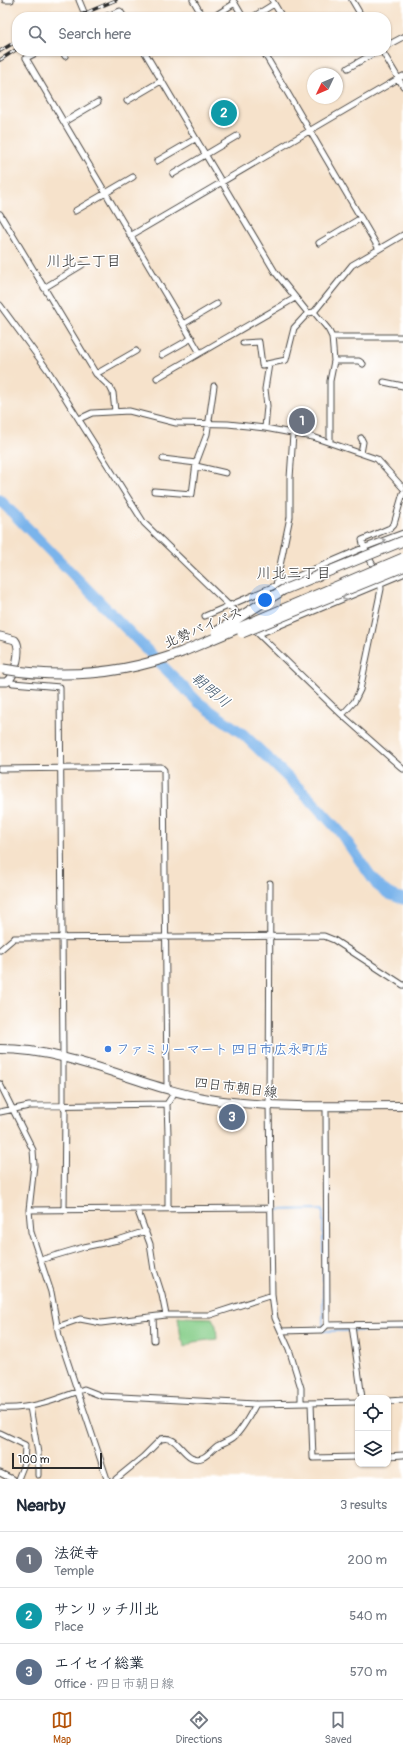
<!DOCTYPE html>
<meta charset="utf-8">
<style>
:root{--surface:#fff;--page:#f6f6f7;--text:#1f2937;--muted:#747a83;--line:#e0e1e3;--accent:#b45309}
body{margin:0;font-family:Pangolin,"Klee One",sans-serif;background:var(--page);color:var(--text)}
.controls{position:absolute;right:12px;bottom:12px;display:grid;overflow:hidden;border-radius:8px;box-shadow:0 1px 3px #0004}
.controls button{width:36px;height:36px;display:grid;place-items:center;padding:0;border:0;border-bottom:1px solid var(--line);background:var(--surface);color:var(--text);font:20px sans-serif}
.compass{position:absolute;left:307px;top:68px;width:36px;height:36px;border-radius:50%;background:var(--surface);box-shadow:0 1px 3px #0004;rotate:226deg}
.scale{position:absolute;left:12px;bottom:10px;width:90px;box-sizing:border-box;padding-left:4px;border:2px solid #2b2b2b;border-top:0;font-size:11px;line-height:14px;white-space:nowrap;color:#2b2b2b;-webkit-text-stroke:3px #fff;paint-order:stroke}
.you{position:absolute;left:265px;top:600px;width:14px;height:14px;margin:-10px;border:3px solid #fff;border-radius:50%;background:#1a73e8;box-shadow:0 0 0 6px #1a73e833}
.badge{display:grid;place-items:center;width:26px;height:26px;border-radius:50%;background:var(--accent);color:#fff;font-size:13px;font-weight:700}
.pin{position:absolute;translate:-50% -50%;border:2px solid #fff;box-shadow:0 1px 4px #0006}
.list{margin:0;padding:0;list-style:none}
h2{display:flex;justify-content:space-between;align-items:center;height:52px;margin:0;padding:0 16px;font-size:17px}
h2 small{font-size:13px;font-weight:400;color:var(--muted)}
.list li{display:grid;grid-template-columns:26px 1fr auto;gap:12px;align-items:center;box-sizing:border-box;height:56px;padding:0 16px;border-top:1px solid var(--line)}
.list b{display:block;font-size:15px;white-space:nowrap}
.list p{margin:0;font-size:13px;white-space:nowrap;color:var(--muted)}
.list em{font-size:13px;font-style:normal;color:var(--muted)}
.icon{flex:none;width:22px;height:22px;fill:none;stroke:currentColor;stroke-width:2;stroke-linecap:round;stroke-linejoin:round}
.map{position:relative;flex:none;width:403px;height:1479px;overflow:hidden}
.search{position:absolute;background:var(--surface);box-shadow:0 1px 3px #0004;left:12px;right:12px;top:12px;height:44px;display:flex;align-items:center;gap:10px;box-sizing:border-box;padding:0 14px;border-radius:16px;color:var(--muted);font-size:15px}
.sheet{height:220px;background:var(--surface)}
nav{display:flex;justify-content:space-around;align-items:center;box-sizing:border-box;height:56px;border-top:1px solid var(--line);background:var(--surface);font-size:11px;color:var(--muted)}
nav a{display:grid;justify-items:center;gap:2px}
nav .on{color:var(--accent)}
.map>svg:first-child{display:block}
.green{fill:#85cd88;stroke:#587c5a}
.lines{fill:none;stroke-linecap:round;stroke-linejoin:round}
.stream{stroke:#7ab4eb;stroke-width:2}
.river{stroke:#7ab4eb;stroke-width:11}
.street-casing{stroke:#494643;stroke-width:7}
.secondary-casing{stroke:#494643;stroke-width:9}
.primary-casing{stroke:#494643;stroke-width:10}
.street{stroke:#fff;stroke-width:5}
.secondary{stroke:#fff;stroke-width:7}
.primary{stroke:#fff;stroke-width:8}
.rail-casing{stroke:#2b2b2b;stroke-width:3.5}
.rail{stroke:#fff;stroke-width:2;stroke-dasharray:6;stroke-linecap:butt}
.highway-bridge-casing{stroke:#494643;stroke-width:11;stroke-linecap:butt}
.highway-bridge{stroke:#fff;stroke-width:9}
.oneway{stroke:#a0a0a0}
.shop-dot{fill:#3f7fe0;stroke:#fff;stroke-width:1.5}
.labels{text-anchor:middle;stroke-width:3;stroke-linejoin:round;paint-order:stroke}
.street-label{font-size:14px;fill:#2b2b2b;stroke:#fff}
.shop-label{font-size:14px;fill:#366cbe;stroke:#fff;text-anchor:start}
.neighbourhood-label{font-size:15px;fill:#2b2b2b;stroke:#fff}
.water-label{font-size:15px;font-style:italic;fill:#475b6e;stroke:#fff}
</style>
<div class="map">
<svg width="403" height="1479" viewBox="0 0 403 1479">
<rect width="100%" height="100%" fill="#fff"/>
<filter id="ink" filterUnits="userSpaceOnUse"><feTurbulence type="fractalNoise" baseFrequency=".025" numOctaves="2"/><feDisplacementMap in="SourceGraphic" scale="8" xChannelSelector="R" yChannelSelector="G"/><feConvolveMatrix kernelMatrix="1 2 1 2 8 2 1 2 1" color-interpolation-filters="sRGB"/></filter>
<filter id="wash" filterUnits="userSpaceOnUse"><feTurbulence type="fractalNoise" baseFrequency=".012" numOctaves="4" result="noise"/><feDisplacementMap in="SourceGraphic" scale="16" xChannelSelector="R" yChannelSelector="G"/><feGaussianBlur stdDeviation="0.9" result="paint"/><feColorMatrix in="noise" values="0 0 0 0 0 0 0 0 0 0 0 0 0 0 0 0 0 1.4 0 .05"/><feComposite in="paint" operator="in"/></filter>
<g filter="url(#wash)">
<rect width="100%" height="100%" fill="#f6e2cb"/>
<!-- green -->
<path class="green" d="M178 1317 212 1318 216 1326 217 1339 193 1342 185 1347 181 1338Z"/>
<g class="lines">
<!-- stream -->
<path class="stream" d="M272 1210 323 1209V1331L403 1330"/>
<!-- river -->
<path class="river" d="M0 500 198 702 243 734 309 798 340 832 377 885 389 894 403 899"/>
</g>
</g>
<g filter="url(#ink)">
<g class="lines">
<!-- street casing -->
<g class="street-casing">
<path id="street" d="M5 0H11
M79 0 86 17
M193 0 203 17
M233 0 243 17
M272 0 282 17
M352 0 362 17
M104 17 120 11 124 17
M213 17 235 3
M253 17 274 4
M386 46 403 37
M40 51 26 58 200 353
M62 51 65 56
M144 51 275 272 308 313 314 312 352 265 403 235
M263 51 379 249
M382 51 403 86
M348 68 378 51
M127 101 161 81
M64 122 98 102
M157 161 195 139
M173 174 237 136
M75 211 133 177
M0 214 96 374 110 387 113 393 115 411
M130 236 403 76
M319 243 361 218
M44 288 82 265
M0 305 47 369 144 523 342 715 403 769
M314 312 328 329 332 337 334 361 330 381V442
M183 324 217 304
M332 337H403
M243 343 259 342 262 365 286 360 294 328 308 313
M162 355 192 338
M334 361H359L363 364
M96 374 136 351
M157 378 295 298
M384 382 403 386
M79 419 92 413 129 411 176 423 228 424 265 428 313 437 377 459 403 488
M265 428 267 406 265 389 269 364
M361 453 363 442 361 438
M163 459 196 463
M196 466 226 473
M154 491 192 494 196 463 207 434 214 386
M276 585 290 517V478L293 434
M205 616 363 548 403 533
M259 634 403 574
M9 681 13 683 60 687 63 1056V1106L65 1110 64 1210
M342 715 354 702 360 690 381 589C381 572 365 557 362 540L390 528 394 524 403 493
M0 769 161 767 164 770 167 1089
M270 883 269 1105 272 1295 275 1318 289 1349 301 1388V1403
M0 950 14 938 324 936 334 940 403 985
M0 1084 33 1150 34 1165 29 1210 31 1232 51 1292 59 1336 107 1479
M326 1107 327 1325 403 1324
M0 1112 29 1106 167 1104
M137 1209 150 1244 154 1270 162 1295 166 1315
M168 1209V1134L167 1104 173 1095 174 1091
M29 1210 271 1208
M40 1260 84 1247 118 1240 146 1231
M153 1317 154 1340
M352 1326 362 1398
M57 1327 80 1319 101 1323 166 1315H210L272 1295
M281 1331 322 1330 327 1325
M388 1401 403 1400
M311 1403 313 1458 358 1457
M30 1407 38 1453V1475
M0 1408C30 1410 56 1400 84 1389L102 1396 256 1404 358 1402
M0 1433 25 1445 24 1464 18 1479
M388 1456 403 1455
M0 1473 12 1479
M116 1479 143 1457 161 1439C176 1435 180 1451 191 1457 203 1463 209 1452 217 1446 222 1443 229 1441 234 1437 243 1429 250 1415 256 1404"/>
</g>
<!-- secondary casing -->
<g class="secondary-casing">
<path id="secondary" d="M0 636 15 640C22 648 15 677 7 682H0"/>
</g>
<!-- primary casing -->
<g class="primary-casing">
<path id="primary" d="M0 1049C73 1049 138 1087 209 1099 220 1101 231 1102 242 1103 296 1108 349 1106 403 1106"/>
</g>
<!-- street -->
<use href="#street" class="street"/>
<!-- secondary -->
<use href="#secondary" class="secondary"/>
<!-- primary -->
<use href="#primary" class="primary"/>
<!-- rail casing -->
<g class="rail-casing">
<path id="rail" d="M76 17 116 0
M0 51 17 41
M0 60 17 49"/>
</g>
<!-- rail -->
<use href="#rail" class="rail"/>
<!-- highway-bridge casing -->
<g class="highway-bridge-casing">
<path id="highway-bridge" d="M216 632 283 590 403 541
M242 633 403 567
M3 669C63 679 125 674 182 652L403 558"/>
</g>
<!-- highway-bridge -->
<use href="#highway-bridge" class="highway-bridge"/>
</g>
<!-- one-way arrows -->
<defs><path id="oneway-chevron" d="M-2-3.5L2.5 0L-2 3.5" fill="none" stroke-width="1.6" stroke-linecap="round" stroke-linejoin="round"/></defs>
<g class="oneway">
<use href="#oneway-chevron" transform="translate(383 541) rotate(-21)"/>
<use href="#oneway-chevron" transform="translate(345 598) rotate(157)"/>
</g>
</g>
<!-- markers -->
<circle class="shop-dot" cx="108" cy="1049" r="4"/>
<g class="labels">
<!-- street labels -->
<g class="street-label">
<text transform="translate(203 627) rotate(-23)" y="5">北勢バイパス</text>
<text transform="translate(236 1087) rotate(7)" y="5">四日市朝日線</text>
</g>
<!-- shop labels -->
<g class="shop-label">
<text x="116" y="1054">ファミリーマート 四日市広永町店</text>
</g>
<!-- neighbourhood labels -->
<g class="neighbourhood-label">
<text x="84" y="266">川北二丁目</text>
<text x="294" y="578">川北三丁目</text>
</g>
<!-- water labels -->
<g class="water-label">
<text transform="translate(211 690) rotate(40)" y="5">朝明川</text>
</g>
</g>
</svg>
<div class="controls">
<button><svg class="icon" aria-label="locate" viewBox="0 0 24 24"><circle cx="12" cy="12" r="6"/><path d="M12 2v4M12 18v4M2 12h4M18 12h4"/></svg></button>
<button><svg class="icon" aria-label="layers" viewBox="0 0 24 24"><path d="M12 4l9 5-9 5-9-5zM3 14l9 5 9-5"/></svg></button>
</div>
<svg class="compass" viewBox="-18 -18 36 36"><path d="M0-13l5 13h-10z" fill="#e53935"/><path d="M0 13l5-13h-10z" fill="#747a83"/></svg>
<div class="scale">100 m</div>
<div class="you"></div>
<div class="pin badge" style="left:302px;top:421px;background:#6b7280">1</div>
<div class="pin badge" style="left:224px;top:113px;background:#0f9aa8">2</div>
<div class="pin badge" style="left:232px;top:1117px;background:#5c6f8a">3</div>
<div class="search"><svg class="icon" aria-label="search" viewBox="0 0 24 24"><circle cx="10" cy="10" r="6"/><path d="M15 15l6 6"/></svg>Search here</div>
</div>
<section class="sheet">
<h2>Nearby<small>3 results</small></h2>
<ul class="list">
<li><span class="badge" style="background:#6b7280">1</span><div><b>法従寺</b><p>Temple</p></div><em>200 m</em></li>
<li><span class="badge" style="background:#0f9aa8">2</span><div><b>サンリッチ川北</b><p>Place</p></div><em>540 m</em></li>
<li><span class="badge" style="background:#5c6f8a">3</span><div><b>エイセイ総業</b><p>Office · 四日市朝日線</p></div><em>570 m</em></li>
</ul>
</section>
<nav>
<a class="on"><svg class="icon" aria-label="map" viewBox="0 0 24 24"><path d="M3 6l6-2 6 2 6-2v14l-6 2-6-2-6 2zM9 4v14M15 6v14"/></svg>Map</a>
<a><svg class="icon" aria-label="directions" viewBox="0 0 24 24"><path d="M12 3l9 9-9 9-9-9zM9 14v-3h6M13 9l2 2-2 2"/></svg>Directions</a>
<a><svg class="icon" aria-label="saved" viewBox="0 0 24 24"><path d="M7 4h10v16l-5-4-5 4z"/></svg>Saved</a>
</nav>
